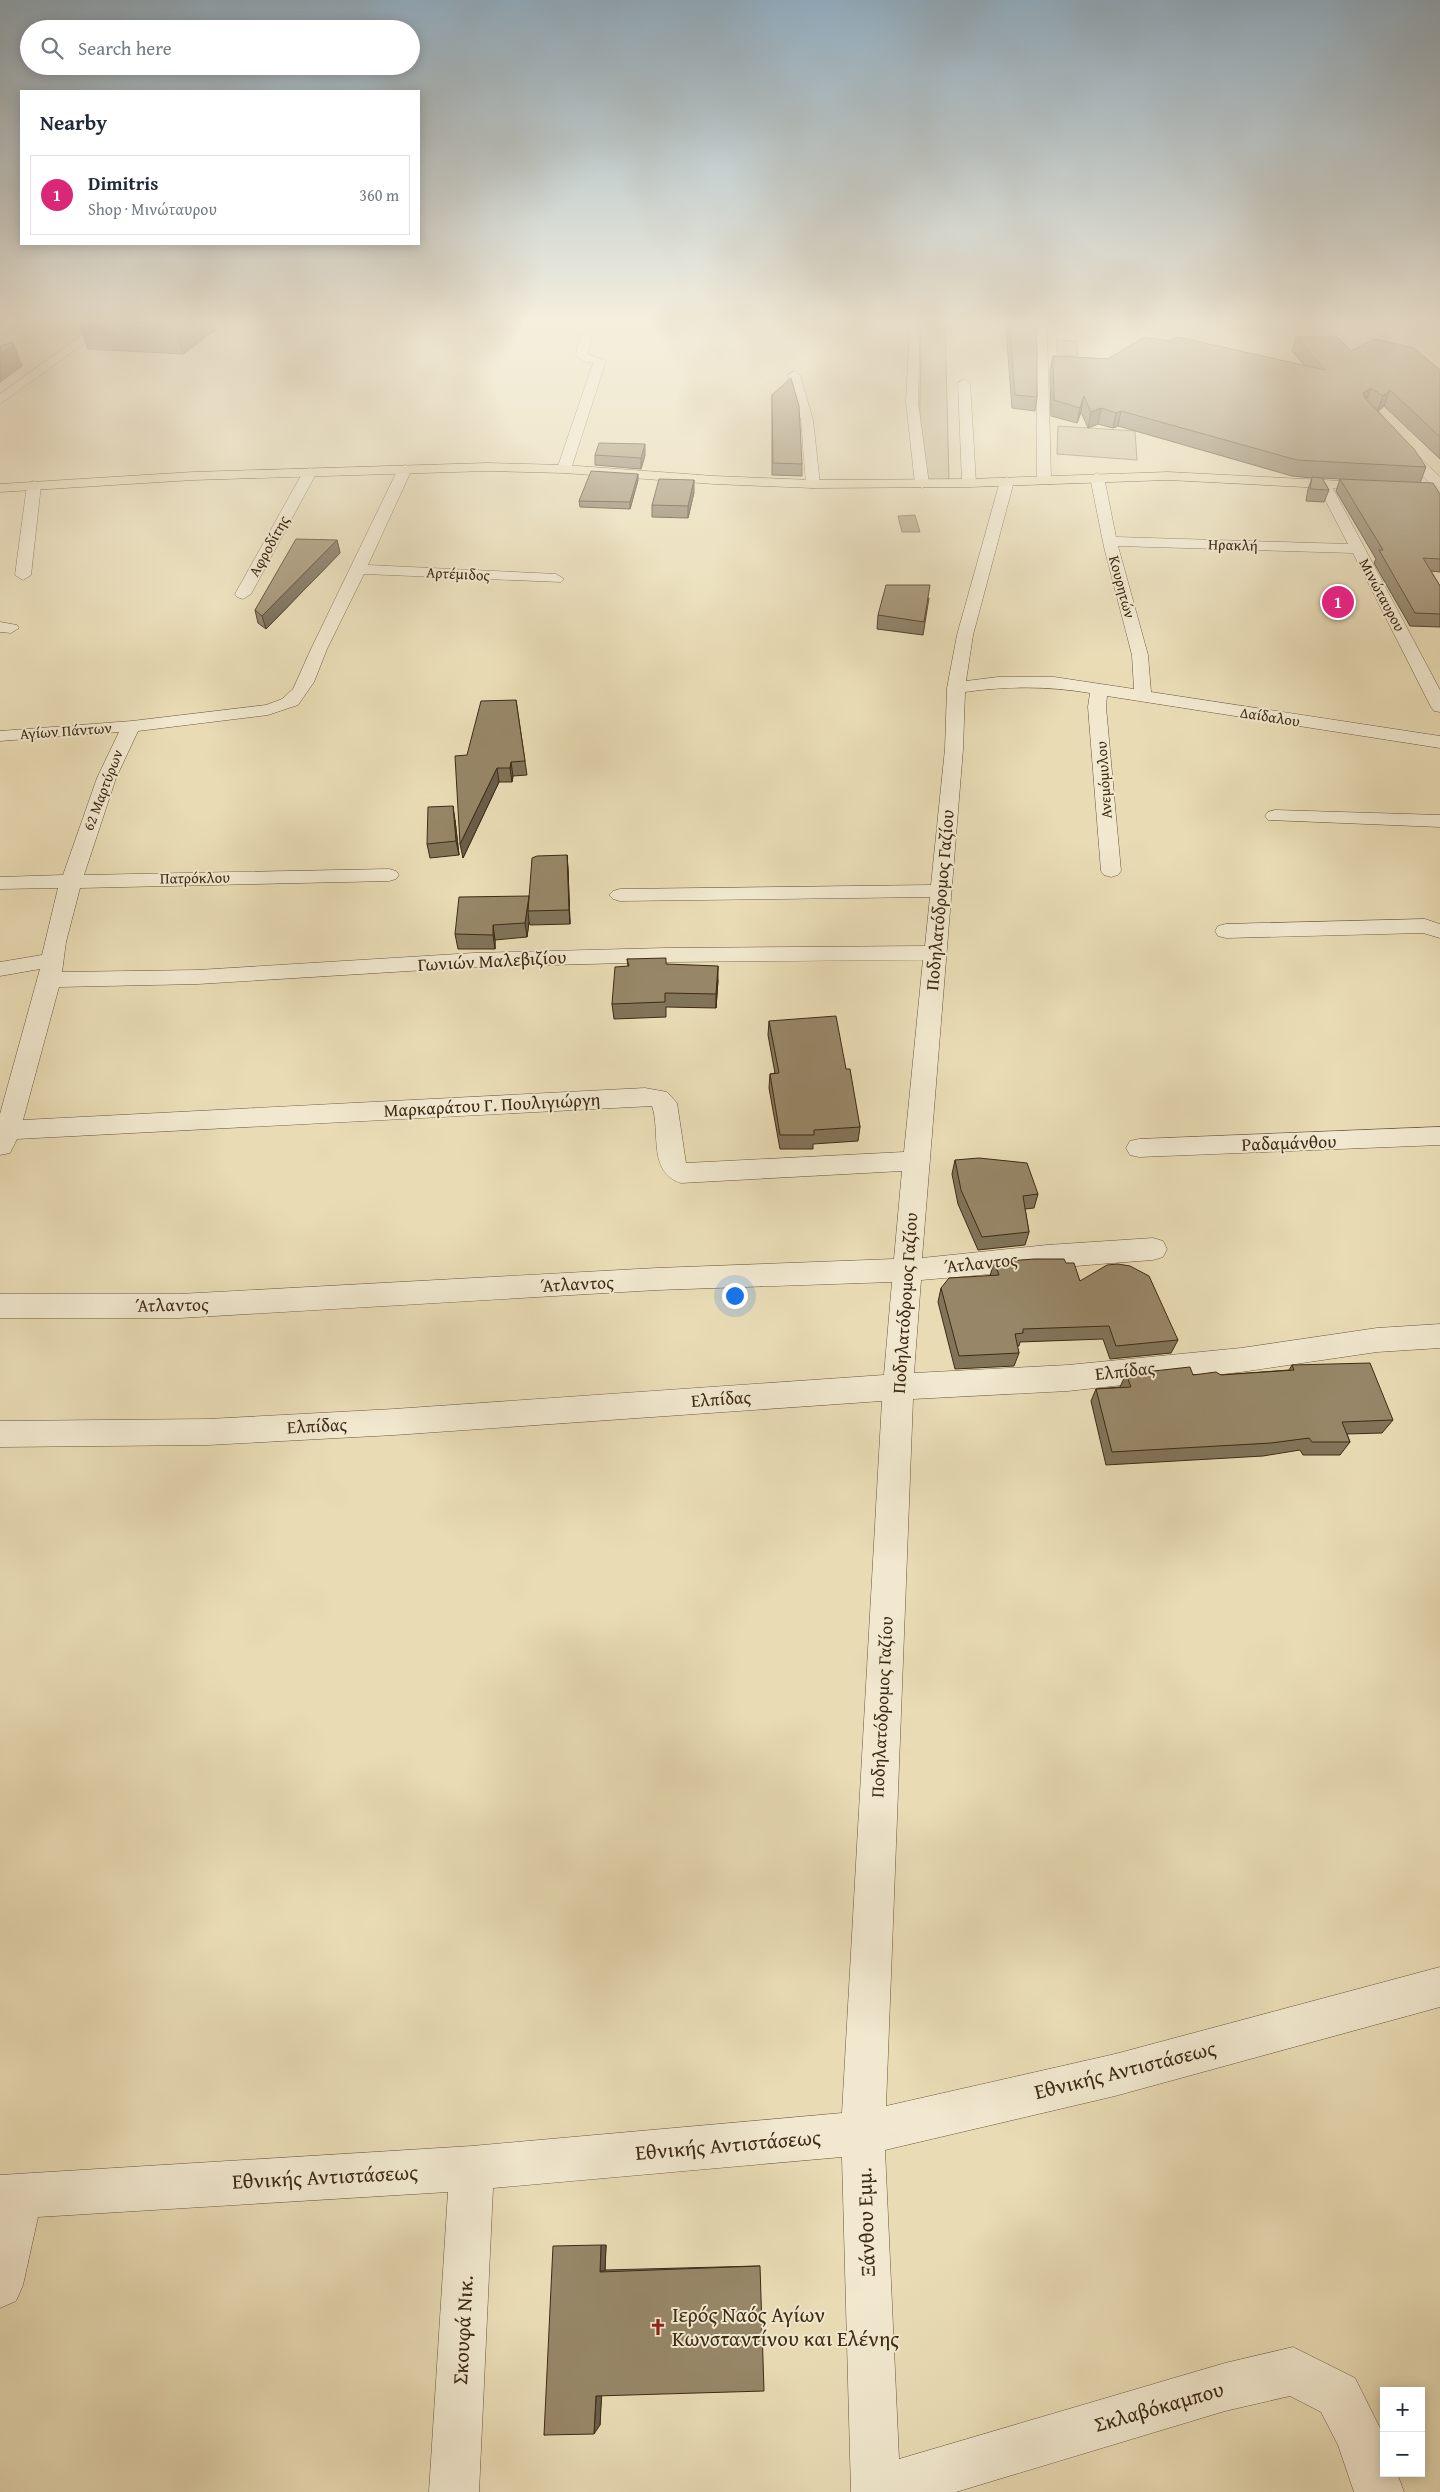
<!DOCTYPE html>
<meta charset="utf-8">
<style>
:root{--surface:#fff;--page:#f6f6f7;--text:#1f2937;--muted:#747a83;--line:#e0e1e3;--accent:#db2777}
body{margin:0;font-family:"Gentium Book Plus",serif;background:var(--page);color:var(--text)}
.controls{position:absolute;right:15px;bottom:15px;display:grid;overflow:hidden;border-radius:0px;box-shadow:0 2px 12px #0003}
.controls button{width:45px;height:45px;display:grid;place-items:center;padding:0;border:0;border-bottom:1px solid var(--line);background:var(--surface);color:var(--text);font:25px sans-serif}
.you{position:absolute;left:734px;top:1295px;width:18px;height:18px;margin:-12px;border:4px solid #fff;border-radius:50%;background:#1a73e8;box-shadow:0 0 0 8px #1a73e833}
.badge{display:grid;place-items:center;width:32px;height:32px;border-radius:50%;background:var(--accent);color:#fff;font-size:16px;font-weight:700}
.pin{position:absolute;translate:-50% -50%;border:2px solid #fff;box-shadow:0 1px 5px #0006}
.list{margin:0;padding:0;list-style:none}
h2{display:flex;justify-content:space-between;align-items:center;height:65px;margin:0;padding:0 20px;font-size:21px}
h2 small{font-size:16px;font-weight:400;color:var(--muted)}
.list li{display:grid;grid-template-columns:32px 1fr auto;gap:15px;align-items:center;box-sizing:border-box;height:80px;margin:0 10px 10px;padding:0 10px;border:1px solid var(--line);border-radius:0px}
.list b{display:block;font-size:19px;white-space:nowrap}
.list p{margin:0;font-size:16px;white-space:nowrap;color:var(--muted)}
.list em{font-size:16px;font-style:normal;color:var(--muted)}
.icon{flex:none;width:28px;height:28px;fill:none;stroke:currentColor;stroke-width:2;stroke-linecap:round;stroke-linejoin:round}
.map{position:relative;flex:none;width:1440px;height:2492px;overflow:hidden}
.search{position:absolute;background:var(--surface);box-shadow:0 2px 12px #0003;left:20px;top:20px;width:400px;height:55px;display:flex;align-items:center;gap:12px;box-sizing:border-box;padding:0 18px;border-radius:28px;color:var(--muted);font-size:19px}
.panel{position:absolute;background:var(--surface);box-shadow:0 2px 12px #0003;left:20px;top:90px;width:400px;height:155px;border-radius:0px}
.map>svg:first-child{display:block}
.green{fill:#ccbe9a;stroke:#857457}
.water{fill:#afa07e;stroke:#827154}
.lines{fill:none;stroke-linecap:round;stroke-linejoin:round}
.minor-casing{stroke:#69573c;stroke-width:1}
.major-casing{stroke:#3e2b14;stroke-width:1}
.minor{fill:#f1e8cf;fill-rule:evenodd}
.major{fill:#e9dcb5;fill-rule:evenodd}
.wall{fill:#827459;stroke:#3e2b14}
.shaded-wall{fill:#6a5e49;stroke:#3e2b14}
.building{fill:#978768;stroke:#3e2b14}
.labels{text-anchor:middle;stroke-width:4;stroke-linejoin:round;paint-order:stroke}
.far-street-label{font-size:15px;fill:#3e2b14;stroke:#f1e8cf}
.street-label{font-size:18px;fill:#3e2b14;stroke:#f1e8cf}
.near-street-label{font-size:21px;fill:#3e2b14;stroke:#f1e8cf}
.near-poi-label{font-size:21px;fill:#3e2b14;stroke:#f1e8cf;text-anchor:start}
</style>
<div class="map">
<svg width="1440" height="2492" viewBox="0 0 1440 2492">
<rect width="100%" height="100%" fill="#e9dcb5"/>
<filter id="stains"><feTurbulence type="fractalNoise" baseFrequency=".004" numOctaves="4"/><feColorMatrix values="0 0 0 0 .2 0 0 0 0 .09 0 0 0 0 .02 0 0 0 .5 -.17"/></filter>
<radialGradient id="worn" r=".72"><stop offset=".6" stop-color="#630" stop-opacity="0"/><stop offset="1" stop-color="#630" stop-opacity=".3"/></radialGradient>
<!-- green -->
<path class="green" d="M924 323 945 324 949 480 925 481C922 453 919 425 920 397 920 375 922 353 920 331L927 330Z
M1056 340 1076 341 1078 356 1058 355Z
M1058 426 1135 431 1137 460 1057 454Z"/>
<!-- water -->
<path class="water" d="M915 515 920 532H902L898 516Z"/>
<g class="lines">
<!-- minor casing -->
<g class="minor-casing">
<path id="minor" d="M7 321H20L0 335V327Z
M102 321H115L0 404V394Z
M915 322 920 325 918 402 929 484 922 488 915 484 906 402 910 325Z
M1042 326 1047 329 1051 479 1044 483 1037 479V329Z
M586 332 592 335 588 354 606 361 571 469 564 473 557 469 593 363 583 361 576 355 580 335Z
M794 371 800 375 813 420 820 484 813 488 806 484 801 420 788 375Z
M964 379 970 383 976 483 969 487 962 483 958 383Z
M1398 440 1403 441 1440 477V489L1435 488 1393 447 1391 444Z
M405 465 412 469 368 565 556 574 564 579 561 582 364 574 327 649 314 682 298 705 268 715 138 731 116 778 84 875 389 869 396 871 399 875 396 879 389 881 80 888 66 942 62 972 198 970 474 953 665 948 925 946 930 897 620 901 613 899 609 895 613 891 620 889 931 885 945 749 947 688 957 635 1000 481 1007 477 1014 481 973 635 966 681 998 677H1054L1134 689 1132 655 1104 547 1090 477 1097 473 1104 477 1116 537 1348 544 1317 484 1324 480 1329 481 1440 690V712L1434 711 1431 707 1353 553 1118 546 1148 655 1151 692 1440 736V748L1107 696 1106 707 1121 871 1118 875 1111 877 1104 875 1101 871 1088 707 1090 693C1047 686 1007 686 965 692L963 749 922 1258 1047 1245 1153 1238 1163 1241 1167 1249 1163 1257 1153 1260C1075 1265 998 1274 921 1280L914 1373 1068 1365 1241 1348 1377 1328 1440 1324V1348L1377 1352 1241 1372 1068 1391 913 1399 886 2106 1115 2054 1440 1967V2007L1115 2096 885 2150 899 2459 1225 2363 1293 2347 1355 2378 1384 2436V2473H1397L1404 2492H1354L1338 2445 1321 2412 1290 2396 1225 2411 956 2492H851L842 2157 493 2188 479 2492H429L448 2192 38 2217 23 2285 16 2301 0 2308V2175L472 2146 842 2113 882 1401 394 1435 208 1445 0 1447V1421L208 1419 394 1409 884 1375 892 1282 657 1290 180 1318H0V1294H180L657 1268 894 1259 902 1171 681 1183C647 1172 661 1132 652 1106L17 1139 10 1153 0 1155V1114L40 969 0 976V962L42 955 58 888 0 889V877L63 875 97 778 119 732 0 741V731L132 721 266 705 282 699 293 689 311 649 398 469ZM923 960 904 1152 686 1163 677 1103 667 1092 645 1088 23 1120 59 987 198 984 474 967 665 962Z
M310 468 317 472 251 594 243 599 237 597 235 594 303 472Z
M34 481 41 485 31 575 23 580 15 575 27 485Z
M0 622 17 625 19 628 11 633 0 632Z
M1275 810 1440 815V827L1268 820 1265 816 1268 812Z
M1425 919 1440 924V938L1423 933 1226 938 1218 936 1215 931 1218 926 1226 924Z
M1440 1127V1145L1139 1157 1130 1155 1126 1148 1130 1141 1139 1139Z"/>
</g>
<!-- major casing -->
<g class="major-casing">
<path id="major" d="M487 463 564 465 714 476 813 480 969 479 1168 472 1440 486V494L1168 480 969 487 813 488 714 484 564 473 487 471 193 480 0 492V484L193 472Z"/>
</g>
<!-- minor -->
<use href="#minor" class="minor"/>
<!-- major -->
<use href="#major" class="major"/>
</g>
<!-- wall -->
<path class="wall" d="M79 321H212L215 330 183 354 88 349Z
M1007 321H1034L1037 397 1035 411 1012 408 1006 328Z
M1296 337 1351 351 1440 370V459L1384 406 1378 411 1426 467 1420 483 1440 494V572L1431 571 1440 586V627L1410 626 1374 563 1376 559 1336 491 1340 479 1322 478 1329 490 1324 502 1306 501 1308 489 1312 478 1292 476 1118 426 1113 428 1098 424 1088 428 1081 412 1077 423 1051 416 1050 371 1053 356 1108 359 1304 365 1292 351Z
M772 395 802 464V476L772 475Z
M595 455H645L641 469 595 465Z
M638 480 630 509 580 507 579 501Z
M694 492 688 518 652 517V505Z
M337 540 340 553 266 629 258 623 255 610Z
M929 598 923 635 877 629 878 615Z
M516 700 527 775 513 776 512 782H499L463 858 467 755Z
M455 820 459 855 430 858 427 844Z
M567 855 568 869 570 924 530 925 529 922 527 937 495 940V949H458L455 934 529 896Z
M627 959 666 964 718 980 716 1008 666 1007V1017L614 1019 612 1004 628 966Z
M769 1021 846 1069 860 1127 858 1141 813 1144V1149H780L769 1088 770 1074 775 1073 768 1035Z
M955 1160 1038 1194 1034 1208 1025 1209 1029 1232 1025 1245 978 1250 958 1204 952 1174Z
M994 1262 1066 1263 1080 1281 1178 1340 1171 1353 1110 1359 1103 1339 1020 1342 1019 1346H1017L1019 1353 1014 1366 955 1369 938 1302 941 1288 990 1276Z
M1292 1365 1393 1420 1382 1433 1347 1434 1350 1442 1340 1455H1303L1300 1450 1263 1456 1106 1465 1091 1401 1096 1389 1120 1387 1126 1374 1221 1375 1289 1370Z
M606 2245 605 2270 758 2266H760L601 2396 600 2425 544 2435Z"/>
<!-- shaded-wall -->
<path class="shaded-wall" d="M180 321H212L215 330 183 354 175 325Z
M14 345 22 366 0 382V355Z
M1371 388 1365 403 1363 393Z
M1390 390 1384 406 1377 412 1383 396Z
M1084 396 1081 412 1077 423 1080 408Z
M1101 408 1098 424 1088 428 1091 412Z
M1121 411 1118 426 1113 428 1116 413Z
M645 444V455L641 469V458Z
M638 474V480L630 509V502Z
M694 480V492L688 518V506Z
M337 540 340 553 266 629 262 616Z
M511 762 513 776 512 782 510 768Z
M497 768 499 782 463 858 460 844Z
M453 806 455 820 459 855 456 841Z
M567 855 568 869 570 924 569 910Z
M529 896 528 911 529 922 527 937 525 923Z
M493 925 495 940V949L493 935Z
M718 966V980L716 1008V994Z
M601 2245H606L605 2270 600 2272Z
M602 2390 600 2425 594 2434 596 2396Z"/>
<!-- building -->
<path class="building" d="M96 321H180L175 325Z
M1009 321H1034L1037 343V397L1015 395Z
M1144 337 1169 341 1178 337 1325 370 1296 337H1337L1351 351 1375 339 1414 348 1440 370V437L1390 390 1383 396 1371 388 1363 393 1365 398 1414 449 1426 467 1297 460 1121 411 1116 413 1101 408 1091 412 1084 396 1080 408 1054 400 1053 356 1108 359Z
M13 342 14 345 0 355V346Z
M791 378 799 406 802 464 773 463 772 395Z
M599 443 645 444 641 458 595 455Z
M591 471 638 474 630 502 579 501Z
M1312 477 1322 478 1329 490 1310 489Z
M659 479 694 480 688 506 652 505Z
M1340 479 1433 483 1440 494V559L1423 558 1440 586V614L1415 613 1379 550H1383Z
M296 539 337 540 262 616 255 610Z
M886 585H930L924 622 878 615Z
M516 700 525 761 511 762 510 768H497L460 844 455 756 467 755 481 701Z
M453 806 456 841 427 844 428 807Z
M567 855 569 910 528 911 532 858 537 856Z
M529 896 525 923 493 925V935L455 934 459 897Z
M666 958V964L718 966 716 994 665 993V1002L612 1004 615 967 629 966 627 959Z
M836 1016 846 1069H850L860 1127 814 1130V1135H780L770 1074 779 1073 769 1021Z
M979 1158 1027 1163 1038 1194 1023 1196 1029 1232 982 1237 961 1190 955 1160Z
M1034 1259H1064L1066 1263H1074L1080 1281 1107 1265 1118 1264 1130 1266 1149 1276 1178 1340 1116 1346 1109 1326 1023 1329V1333L1015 1334 1019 1353 959 1356 941 1288 949 1278 999 1275 994 1262Z
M1370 1363 1393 1420 1342 1422 1350 1442H1312L1309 1438 1271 1443 1112 1452 1096 1389 1131 1387 1126 1374 1190 1367 1193 1375 1216 1372 1221 1375 1294 1370 1292 1365Z
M601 2245 600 2272 760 2266 764 2391 596 2396 594 2434 544 2435 553 2246Z"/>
<!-- sky -->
<linearGradient id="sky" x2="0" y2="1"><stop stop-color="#91acbe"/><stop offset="0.48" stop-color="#f5efde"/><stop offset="1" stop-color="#f5efde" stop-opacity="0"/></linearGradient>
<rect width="1440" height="670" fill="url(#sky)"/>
<!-- icons -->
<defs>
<g id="church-bare" transform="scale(1.35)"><path d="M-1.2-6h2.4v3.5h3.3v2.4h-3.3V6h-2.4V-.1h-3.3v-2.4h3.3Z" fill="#8f2418" stroke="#f1e8cf" stroke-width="2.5" paint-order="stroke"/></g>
</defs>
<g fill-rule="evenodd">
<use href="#church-bare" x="658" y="2327"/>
</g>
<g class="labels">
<!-- far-street labels -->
<g class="far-street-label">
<text transform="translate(1233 545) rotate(2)" y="5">Ηρακλή</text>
<text transform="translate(269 546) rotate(-61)" y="5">Αφροδίτης</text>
<text transform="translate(458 574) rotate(3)" y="5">Αρτέμιδος</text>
<text transform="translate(1122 587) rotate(75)" y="5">Κουρητών</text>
<text transform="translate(1382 595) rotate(62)" y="5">Μινώταυρου</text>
<text transform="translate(1270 717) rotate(9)" y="5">Δαίδαλου</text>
<text transform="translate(66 731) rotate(-4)" y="5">Αγίων Πάντων</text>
<text transform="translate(1104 780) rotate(-94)" y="5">Ανεμόμυλου</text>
<text transform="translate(103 790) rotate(-69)" y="5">62 Μαρτύρων</text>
<text transform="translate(195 878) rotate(-1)" y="5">Πατρόκλου</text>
</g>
<!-- street labels -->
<g class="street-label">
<text transform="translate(940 900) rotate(-85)" y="6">Ποδηλατόδρομος Γαζίου</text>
<text transform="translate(492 961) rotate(-3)" y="6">Γωνιών Μαλεβιζίου</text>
<text transform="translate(492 1105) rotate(-3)" y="6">Μαρκαράτου Γ. Πουλιγιώργη</text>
<text transform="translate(1289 1143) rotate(-2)" y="6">Ραδαμάνθου</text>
<text transform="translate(981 1263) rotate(-6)" y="6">Άτλαντος</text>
<text transform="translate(577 1284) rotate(-3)" y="6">Άτλαντος</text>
<text transform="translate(905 1303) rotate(-86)" y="6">Ποδηλατόδρομος Γαζίου</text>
<text transform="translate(172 1305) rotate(-1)" y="6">Άτλαντος</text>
<text transform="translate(1125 1371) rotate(-6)" y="6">Ελπίδας</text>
<text transform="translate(721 1399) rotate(-4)" y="6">Ελπίδας</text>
<text transform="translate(317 1426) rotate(-3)" y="6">Ελπίδας</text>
<text transform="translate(882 1707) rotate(-87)" y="6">Ποδηλατόδρομος Γαζίου</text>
</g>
<!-- near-street labels -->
<g class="near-street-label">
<text transform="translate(1125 2070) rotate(-14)" y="7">Εθνικής Αντιστάσεως</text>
<text transform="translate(728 2145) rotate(-5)" y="7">Εθνικής Αντιστάσεως</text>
<text transform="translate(325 2177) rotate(-3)" y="7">Εθνικής Αντιστάσεως</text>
<text transform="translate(866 2222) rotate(-92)" y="7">Ξάνθου Εμμ.</text>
<text transform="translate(463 2330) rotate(-87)" y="7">Σκουφά Νικ.</text>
<text transform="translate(1159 2407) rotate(-16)" y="7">Σκλαβόκαμπου</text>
</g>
<!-- near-poi labels -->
<g class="near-poi-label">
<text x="672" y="2322">Ιερός Ναός Αγίων<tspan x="672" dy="24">Κωνσταντίνου και Ελένης</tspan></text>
</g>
</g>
<rect width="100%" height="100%" filter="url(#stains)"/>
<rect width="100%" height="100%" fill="url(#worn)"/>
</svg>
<div class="controls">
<button>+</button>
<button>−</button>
</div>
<div class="you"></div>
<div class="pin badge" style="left:1338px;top:602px">1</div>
<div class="search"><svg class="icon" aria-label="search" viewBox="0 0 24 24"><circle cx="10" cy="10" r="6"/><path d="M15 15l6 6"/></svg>Search here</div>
<section class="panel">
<h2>Nearby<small></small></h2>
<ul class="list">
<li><span class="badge">1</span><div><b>Dimitris</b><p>Shop · Μινώταυρου</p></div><em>360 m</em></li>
</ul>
</section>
</div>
